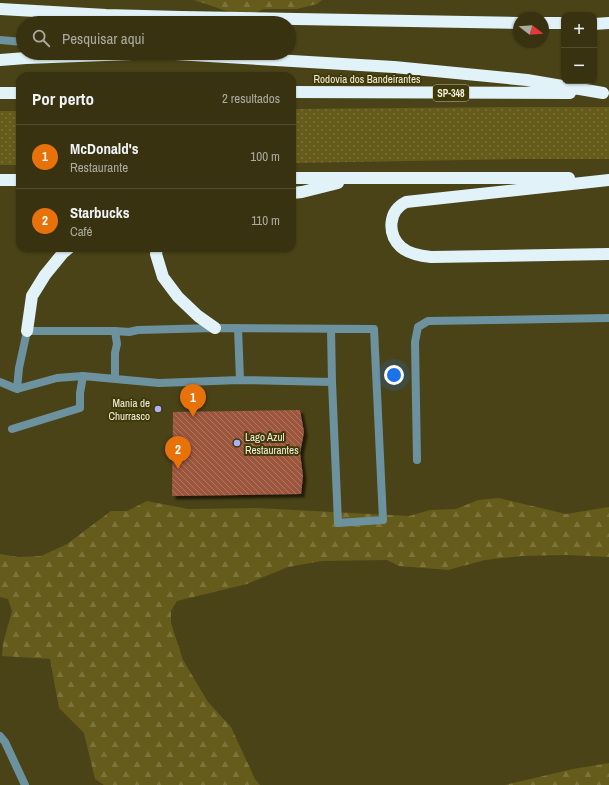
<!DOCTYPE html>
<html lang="pt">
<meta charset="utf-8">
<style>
:root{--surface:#383211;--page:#3f3a1a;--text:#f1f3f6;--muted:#abaa9f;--line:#524d31;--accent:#aab0fb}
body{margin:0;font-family:"Archivo Narrow",sans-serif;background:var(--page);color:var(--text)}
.controls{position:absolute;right:12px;top:12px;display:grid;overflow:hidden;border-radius:8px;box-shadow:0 1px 3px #0004}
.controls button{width:36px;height:36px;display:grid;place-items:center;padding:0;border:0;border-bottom:1px solid var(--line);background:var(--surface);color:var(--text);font:20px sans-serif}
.compass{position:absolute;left:513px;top:12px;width:36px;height:36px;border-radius:50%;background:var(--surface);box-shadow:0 1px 3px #0004;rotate:107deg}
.you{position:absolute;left:394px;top:375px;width:14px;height:14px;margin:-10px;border:3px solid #fff;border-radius:50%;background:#1a73e8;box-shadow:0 0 0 6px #1a73e833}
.badge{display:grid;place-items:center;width:26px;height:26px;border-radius:50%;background:var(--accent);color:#fff;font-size:13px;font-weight:700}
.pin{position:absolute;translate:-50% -33px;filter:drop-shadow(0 1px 2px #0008)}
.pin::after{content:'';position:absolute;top:21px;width:14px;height:12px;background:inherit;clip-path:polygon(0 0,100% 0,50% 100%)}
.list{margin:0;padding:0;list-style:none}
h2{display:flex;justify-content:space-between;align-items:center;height:52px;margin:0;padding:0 16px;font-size:17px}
h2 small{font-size:13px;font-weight:400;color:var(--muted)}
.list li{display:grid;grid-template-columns:26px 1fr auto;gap:12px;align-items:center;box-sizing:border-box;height:64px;padding:0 16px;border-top:1px solid var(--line)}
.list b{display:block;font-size:15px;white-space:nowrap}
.list p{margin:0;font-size:13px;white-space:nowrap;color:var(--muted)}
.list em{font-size:13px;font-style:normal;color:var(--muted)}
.icon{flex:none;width:22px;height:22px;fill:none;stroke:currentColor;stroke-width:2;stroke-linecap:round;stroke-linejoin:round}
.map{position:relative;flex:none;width:609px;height:785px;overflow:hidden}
.search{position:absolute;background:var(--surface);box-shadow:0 1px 3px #0004;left:16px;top:16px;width:280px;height:44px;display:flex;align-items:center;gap:10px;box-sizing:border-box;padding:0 14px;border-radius:22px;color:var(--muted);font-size:15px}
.panel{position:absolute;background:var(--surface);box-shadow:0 1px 3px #0004;left:16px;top:72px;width:280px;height:180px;border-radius:12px}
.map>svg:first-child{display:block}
.grass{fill:url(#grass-dots)}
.forest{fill:url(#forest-firs)}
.building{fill:url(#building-back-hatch);filter:url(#shadow)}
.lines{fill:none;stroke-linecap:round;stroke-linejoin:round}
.service{stroke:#6d929f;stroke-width:8}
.minor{stroke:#6d929f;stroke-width:8}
.motorway{stroke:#e1f3f9;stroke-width:12}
.poi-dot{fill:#aab0fb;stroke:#40390b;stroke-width:1.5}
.labels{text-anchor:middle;stroke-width:4;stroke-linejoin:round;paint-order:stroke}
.shield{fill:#40390b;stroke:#bdb99a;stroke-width:1}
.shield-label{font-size:10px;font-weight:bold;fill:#f3f0d8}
.street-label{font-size:11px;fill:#f3f0d8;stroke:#40390b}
.poi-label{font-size:11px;fill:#f3f0d8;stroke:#40390b;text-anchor:end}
</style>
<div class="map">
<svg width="609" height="785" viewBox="0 0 609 785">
<defs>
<pattern id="grass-dots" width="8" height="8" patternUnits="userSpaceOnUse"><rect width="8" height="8" fill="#655b1a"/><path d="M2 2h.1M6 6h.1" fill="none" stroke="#7c733b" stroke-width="1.8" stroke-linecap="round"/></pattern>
<pattern id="forest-firs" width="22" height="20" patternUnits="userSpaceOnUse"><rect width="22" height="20" fill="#655b1a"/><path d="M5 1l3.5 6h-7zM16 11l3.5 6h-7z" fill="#7c733b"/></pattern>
<pattern id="building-back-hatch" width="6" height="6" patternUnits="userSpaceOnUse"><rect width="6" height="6" fill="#9c563d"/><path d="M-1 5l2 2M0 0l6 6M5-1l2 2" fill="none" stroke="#af7761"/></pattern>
<filter id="shadow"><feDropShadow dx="3.5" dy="3.5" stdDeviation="1" flood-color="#0009"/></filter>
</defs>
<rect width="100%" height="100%" fill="#4a4317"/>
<!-- grass -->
<path class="grass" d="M523 107H609V159H521L292 163V109Z
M0 111H20V165H0Z"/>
<!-- forest -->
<path class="forest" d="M194 0H322L317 4 297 9H264L244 17Z
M499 498 566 514 609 507V557L566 555 522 556 485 560 448 570 399 566 387 560 322 561 288 567 247 584 177 601 171 611V623L183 660 208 702 231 727 255 779 260 785H104L95 779 84 733 59 708 50 659 2 656 3 643 12 611 8 599 0 597V554L18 557 41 556 67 544 111 511H127L147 501 188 509 257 508 409 516 430 510 456 509 478 500Z
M609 763V785H505L573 769Z"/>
<!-- building -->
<path class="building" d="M300 410 304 432 300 453 303 476 301 494 172 496 173 412Z"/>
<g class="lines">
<!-- service -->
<path class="service" d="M0 40 23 42
M238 328 240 380
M331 329 332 382
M0 382 17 389 57 378 83 376
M17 389 19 368 27 331H115
M12 429 80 408V393L83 376 159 383 240 380 332 382 338 523 383 520 374 329 215 328 138 330 129 332 115 331 117 344 115 353V378
M417 460 415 342 418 327 428 321 609 318"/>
<!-- minor -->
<path class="minor" d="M0 736 5 742 25 785"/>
<!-- motorway -->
<path class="motorway" d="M0 9 106 15 181 17 519 23
M543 23H564
M594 24 609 23
M0 60 26 58 158 53 394 67 527 80 603 93
M292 92 570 93
M0 93H20
M292 178H569
M0 180H20
M609 180 406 202C388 211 387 234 401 247 409 254 421 256 431 257L609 254
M292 193 302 192 338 183
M157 248 156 254 163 277 178 297 198 316 215 328
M27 331 32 296 45 275 63 253 69 248"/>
</g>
<!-- markers -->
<g class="poi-dot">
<circle cx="158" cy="409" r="4"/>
<circle cx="237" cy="443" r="4"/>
</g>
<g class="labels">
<!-- shield labels -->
<rect class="shield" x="433" y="85" width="36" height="16" rx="3"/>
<g class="shield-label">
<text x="451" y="97">SP-348</text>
</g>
<!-- street labels -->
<g class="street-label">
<text x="367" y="83">Rodovia dos Bandeirantes</text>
</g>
<!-- poi labels -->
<g class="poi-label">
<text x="150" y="407">Mania de<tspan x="150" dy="13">Churrasco</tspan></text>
<text x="245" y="441" text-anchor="start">Lago Azul<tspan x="245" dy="13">Restaurantes</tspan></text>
</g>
</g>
</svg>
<div class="controls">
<button>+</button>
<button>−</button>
</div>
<svg class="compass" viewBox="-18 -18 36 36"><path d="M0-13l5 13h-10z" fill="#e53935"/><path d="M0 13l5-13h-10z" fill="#abaa9f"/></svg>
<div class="you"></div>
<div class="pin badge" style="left:193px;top:417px;background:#e8710a">1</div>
<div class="pin badge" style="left:178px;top:469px;background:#e8710a">2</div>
<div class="search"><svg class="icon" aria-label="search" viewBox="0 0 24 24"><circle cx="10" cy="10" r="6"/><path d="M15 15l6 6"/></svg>Pesquisar aqui</div>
<section class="panel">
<h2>Por perto<small>2 resultados</small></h2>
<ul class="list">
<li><span class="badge" style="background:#e8710a">1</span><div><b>McDonald's</b><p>Restaurante</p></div><em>100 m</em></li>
<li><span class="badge" style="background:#e8710a">2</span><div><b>Starbucks</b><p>Café</p></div><em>110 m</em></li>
</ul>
</section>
</div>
